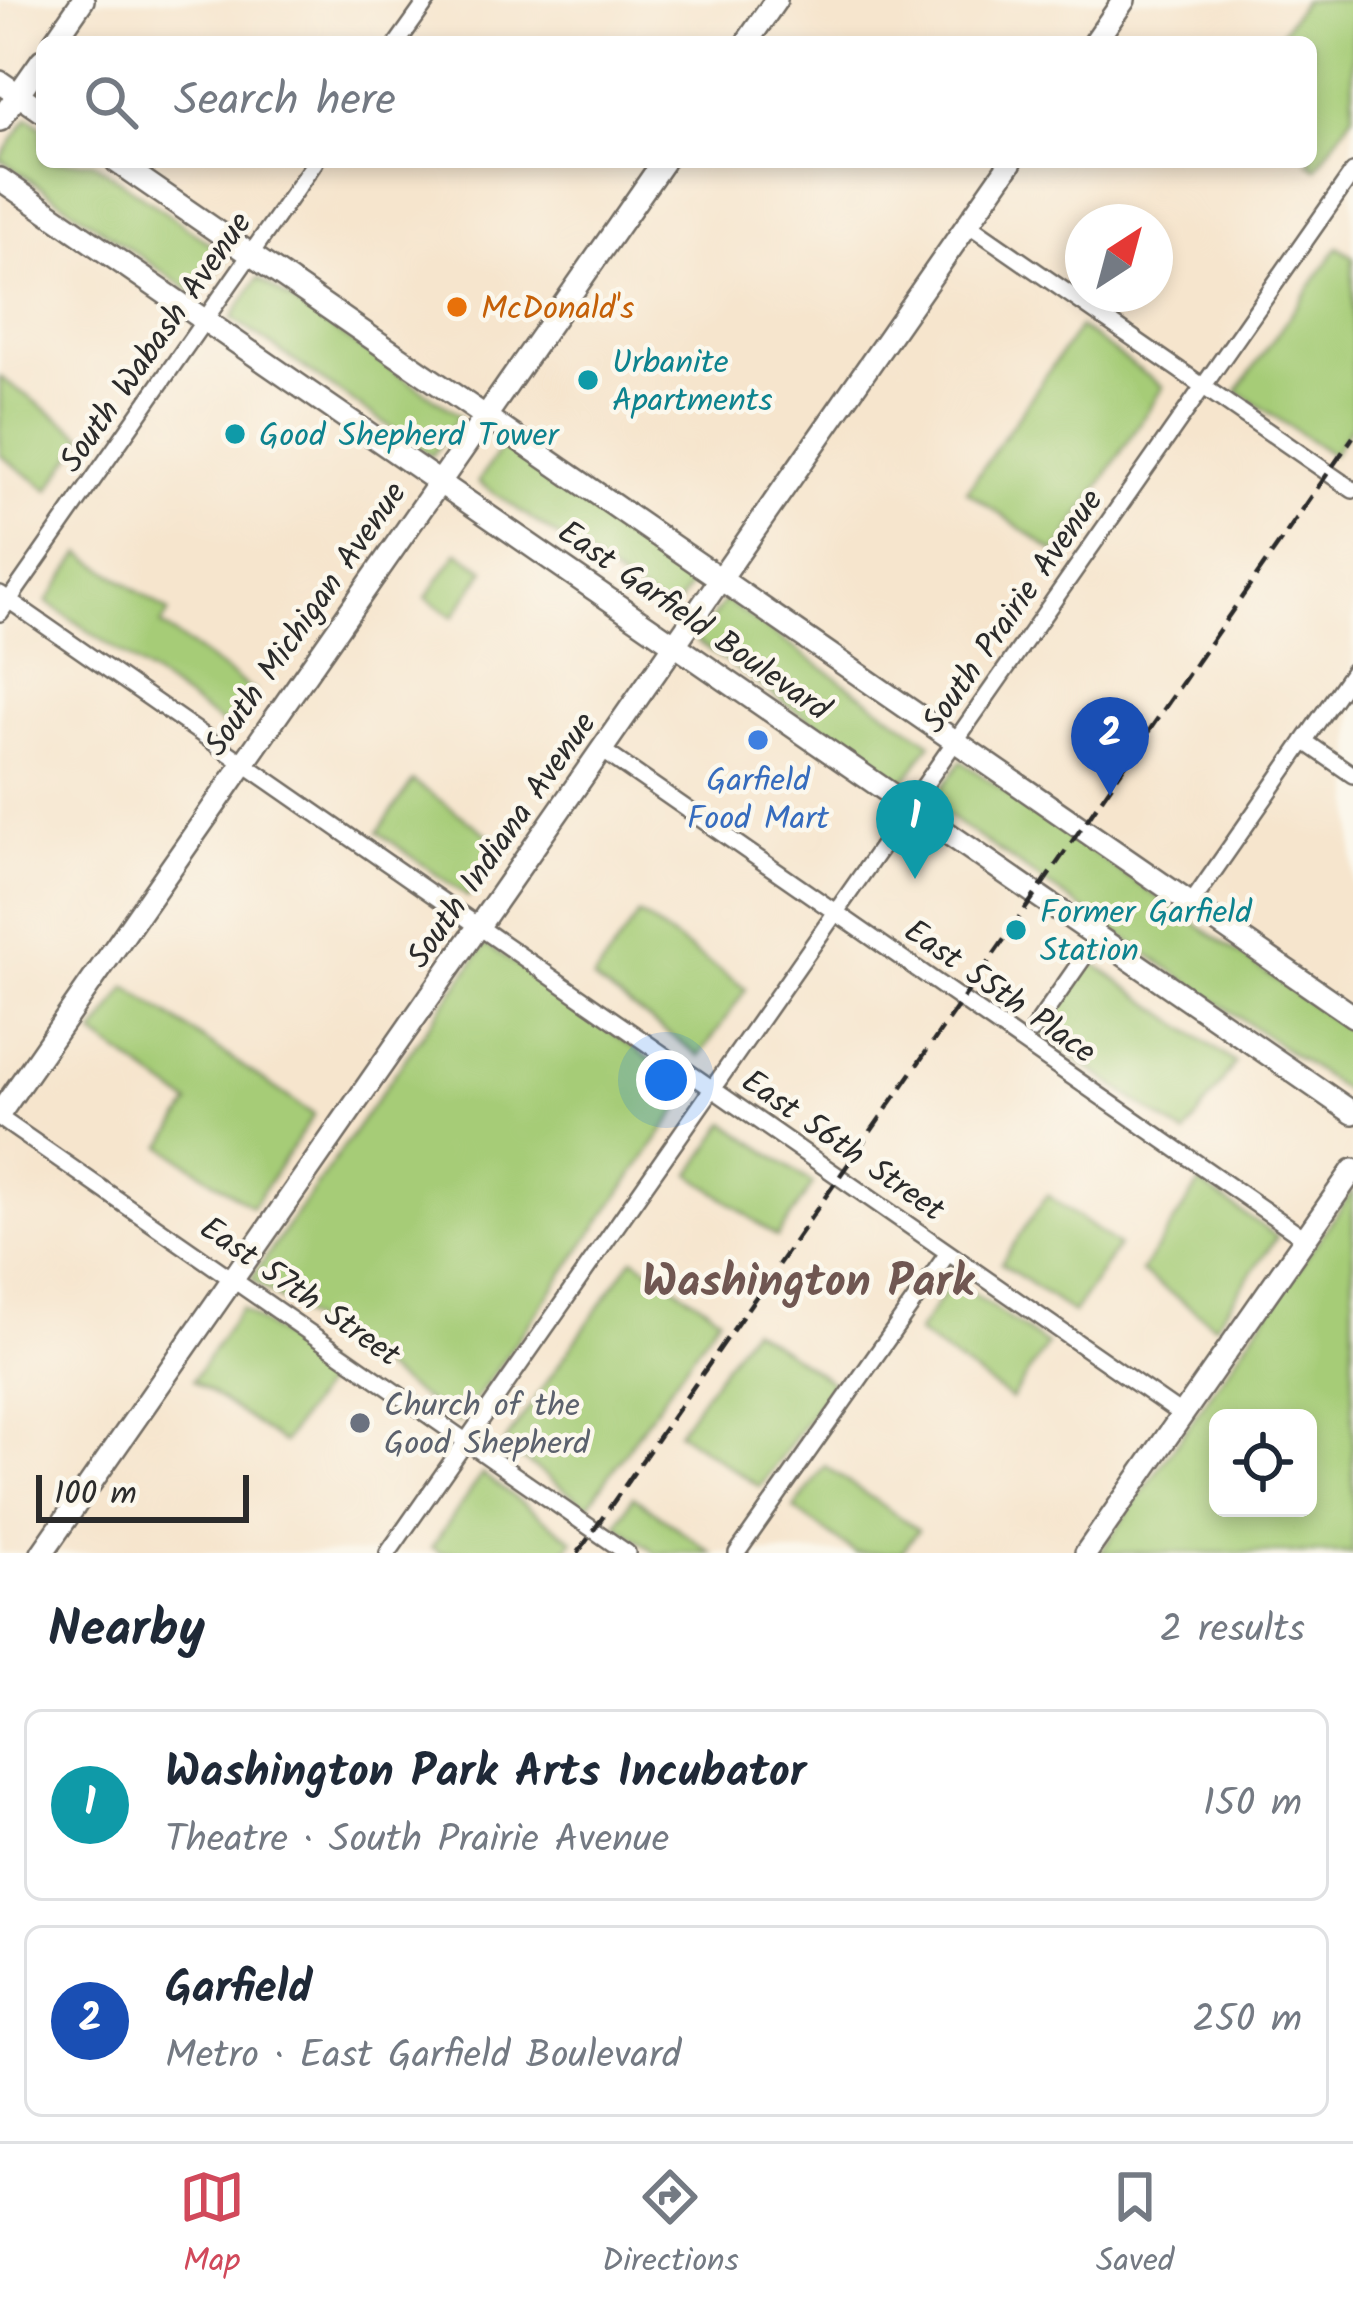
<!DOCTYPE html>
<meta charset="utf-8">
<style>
:root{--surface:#fff;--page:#f6f6f7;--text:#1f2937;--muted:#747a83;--line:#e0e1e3;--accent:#d1495b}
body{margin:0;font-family:Kalam,sans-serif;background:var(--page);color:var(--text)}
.controls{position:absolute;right:36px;bottom:36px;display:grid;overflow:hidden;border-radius:18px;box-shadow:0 6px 18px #0003}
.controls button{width:108px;height:108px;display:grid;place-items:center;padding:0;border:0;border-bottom:3px solid var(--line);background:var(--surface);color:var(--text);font:60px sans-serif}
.compass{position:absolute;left:1065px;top:204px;width:108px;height:108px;border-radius:50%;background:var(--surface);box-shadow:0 6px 18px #0003;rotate:36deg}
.scale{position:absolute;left:36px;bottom:30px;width:213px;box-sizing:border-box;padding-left:12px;border:6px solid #2b2b2b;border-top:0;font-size:33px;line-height:42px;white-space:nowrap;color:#2b2b2b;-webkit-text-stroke:9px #fbf7ec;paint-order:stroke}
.you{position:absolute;left:666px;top:1080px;width:42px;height:42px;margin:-30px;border:9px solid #fff;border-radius:50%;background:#1a73e8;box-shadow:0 0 0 18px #1a73e833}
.badge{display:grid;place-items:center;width:78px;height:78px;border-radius:50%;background:var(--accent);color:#fff;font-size:39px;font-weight:700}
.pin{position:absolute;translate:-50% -99px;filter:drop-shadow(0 3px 6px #0008)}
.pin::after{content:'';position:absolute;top:63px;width:42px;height:36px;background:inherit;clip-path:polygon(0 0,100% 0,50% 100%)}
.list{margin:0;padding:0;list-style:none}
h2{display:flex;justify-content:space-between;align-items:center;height:156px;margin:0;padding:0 48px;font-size:51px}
h2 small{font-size:39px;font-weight:400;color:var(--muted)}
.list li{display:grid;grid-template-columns:78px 1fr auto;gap:36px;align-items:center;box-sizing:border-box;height:192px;margin:0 24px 24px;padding:0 24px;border:3px solid var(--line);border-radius:18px}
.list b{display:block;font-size:45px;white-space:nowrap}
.list p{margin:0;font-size:39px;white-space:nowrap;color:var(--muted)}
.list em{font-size:39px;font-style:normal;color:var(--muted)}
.icon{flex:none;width:66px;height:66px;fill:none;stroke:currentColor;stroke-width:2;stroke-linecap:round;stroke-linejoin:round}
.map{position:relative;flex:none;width:1353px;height:1553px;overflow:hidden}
.search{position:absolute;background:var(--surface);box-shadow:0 6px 18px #0003;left:36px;right:36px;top:36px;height:132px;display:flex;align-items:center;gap:30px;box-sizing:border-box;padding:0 42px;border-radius:18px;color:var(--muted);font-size:45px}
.sheet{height:588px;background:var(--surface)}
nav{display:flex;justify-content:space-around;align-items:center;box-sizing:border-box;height:168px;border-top:3px solid var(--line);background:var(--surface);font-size:33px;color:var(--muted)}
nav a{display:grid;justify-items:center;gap:6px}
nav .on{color:var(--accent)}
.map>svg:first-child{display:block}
.green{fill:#a6cc77;stroke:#687c51;stroke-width:3;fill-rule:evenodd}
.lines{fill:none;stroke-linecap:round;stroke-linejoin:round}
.street-casing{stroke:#726c64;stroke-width:20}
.secondary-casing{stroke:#726c64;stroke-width:26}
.street{stroke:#fff;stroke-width:15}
.secondary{stroke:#fff;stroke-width:21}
.rail{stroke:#2b2b2b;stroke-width:4.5;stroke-dasharray:18 9;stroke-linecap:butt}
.food-dot{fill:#e8710a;stroke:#fbf7ec;stroke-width:4.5}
.culture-dot{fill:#0f9aa8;stroke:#fbf7ec;stroke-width:4.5}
.shop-dot{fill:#3f7fe0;stroke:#fbf7ec;stroke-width:4.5}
.worship-dot{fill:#6b7280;stroke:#fbf7ec;stroke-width:4.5}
.labels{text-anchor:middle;stroke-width:9;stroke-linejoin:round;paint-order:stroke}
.food-label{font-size:33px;fill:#c56008;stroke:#fbf7ec;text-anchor:start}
.street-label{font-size:33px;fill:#2b2b2b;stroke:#fbf7ec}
.culture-label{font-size:33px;fill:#0d838f;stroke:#fbf7ec;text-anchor:start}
.shop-label{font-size:33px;fill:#366cbe;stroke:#fbf7ec}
.worship-label{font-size:33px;fill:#5b616d;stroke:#fbf7ec;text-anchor:start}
.district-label{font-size:45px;font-weight:bold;fill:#705752;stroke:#fbf7ec}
</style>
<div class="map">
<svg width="1353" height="1553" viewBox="0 0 1353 1553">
<rect width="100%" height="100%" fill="#fbf7ec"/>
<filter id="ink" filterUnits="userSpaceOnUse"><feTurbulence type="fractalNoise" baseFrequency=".00833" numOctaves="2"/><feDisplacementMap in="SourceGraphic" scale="24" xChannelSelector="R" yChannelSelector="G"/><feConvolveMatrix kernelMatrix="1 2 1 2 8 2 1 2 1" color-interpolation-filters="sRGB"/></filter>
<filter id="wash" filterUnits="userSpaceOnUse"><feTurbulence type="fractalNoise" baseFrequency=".004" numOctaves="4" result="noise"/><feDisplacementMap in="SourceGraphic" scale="48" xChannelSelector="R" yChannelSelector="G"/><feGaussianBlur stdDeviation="2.7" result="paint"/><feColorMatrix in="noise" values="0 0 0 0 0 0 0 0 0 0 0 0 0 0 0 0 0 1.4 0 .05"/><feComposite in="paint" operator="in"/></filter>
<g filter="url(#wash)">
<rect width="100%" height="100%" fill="#f6e5cd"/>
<!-- green -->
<path class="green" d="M1304 0H1353V114L1316 168 1308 162H1311V42H1274Z
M28 117 42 127V162H93L228 256 199 297 0 159Z
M1338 247 1353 257V424L1332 455 1237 391Z
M258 278 460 416 432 456 232 318Z
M1079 327 1163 387 1056 553 967 491Z
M0 377 85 437 49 490 0 455Z
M503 445 695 579 671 614 478 482Z
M458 552 485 570 453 617 426 598Z
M81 553 169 612 161 625 255 692 230 729 47 602Z
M725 600 931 743 902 784 696 641Z
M961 761 1353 1033V1096L931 804Z
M413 781 504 846 468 897 378 832Z
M639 914 746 989 700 1056 593 980Z
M486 944 693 1089 459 1423 251 1279Z
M1089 960 1235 1063 1185 1135 1038 1033Z
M127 987 314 1115 252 1207 163 1146 190 1104 94 1035Z
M726 1123 813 1184 777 1237 691 1174Z
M1200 1183 1277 1237 1215 1325 1141 1272Z
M1353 1190V1553H1100ZM1218 1418H1308V1508H1218Z
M1047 1195 1118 1246 1073 1313 1001 1263Z
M633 1258 719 1316 588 1506 503 1445Z
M953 1280 1047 1345 1011 1399 917 1333Z
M241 1308 332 1373 283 1443 193 1380Z
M751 1328 833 1383 760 1487 678 1432Z
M825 1466 918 1530 901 1553H856L794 1509Z
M482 1474 573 1540 564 1553H441L432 1547Z
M633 1496 712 1553H656L617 1525Z"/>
</g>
<g filter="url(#ink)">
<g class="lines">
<!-- street casing -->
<g class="street-casing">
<path id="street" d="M398 42 428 0
M968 224 1353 490
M0 594 1182 1415
M0 613 315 162
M1304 741 1353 775
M602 750 1306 1239
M1191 904 1353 671
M1033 1030 1086 954
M0 1118 627 1553
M388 1553 1353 172
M737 1553 948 1253"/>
</g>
<!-- secondary casing -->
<g class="secondary-casing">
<path id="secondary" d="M54 42 83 0
M747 42 776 0
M1095 42 1124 0
M0 82 42 111
M0 120 42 60
M117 162 1353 1016
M0 179 1353 1113
M0 1113 663 162
M42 1553 1011 162
M1086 1553 1353 1170"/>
</g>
<!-- street -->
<use href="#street" class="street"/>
<!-- secondary -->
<use href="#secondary" class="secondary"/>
<!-- rail -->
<path class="rail" d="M578 1553 1353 437"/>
</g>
</g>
<!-- markers -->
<circle class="food-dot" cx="457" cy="307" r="12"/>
<g class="culture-dot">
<circle cx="588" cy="380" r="12"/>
<circle cx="235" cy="434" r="12"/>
<circle cx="1016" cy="930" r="12"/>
</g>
<circle class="shop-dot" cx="758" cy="740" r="12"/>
<circle class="worship-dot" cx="360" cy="1423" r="12"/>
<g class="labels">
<!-- food labels -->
<g class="food-label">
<text x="481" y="319">McDonald's</text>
</g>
<!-- street labels -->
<g class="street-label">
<text transform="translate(154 341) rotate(-55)" y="12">South Wabash Avenue</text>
<text transform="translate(1011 610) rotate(-55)" y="12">South Prairie Avenue</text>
<text transform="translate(304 618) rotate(-55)" y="12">South Michigan Avenue</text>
<text transform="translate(695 619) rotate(35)" y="12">East Garfield Boulevard</text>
<text transform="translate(500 839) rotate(-55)" y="12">South Indiana Avenue</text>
<text transform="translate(1001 990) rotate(35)" y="12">East 55th Place</text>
<text transform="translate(844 1144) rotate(35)" y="12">East 56th Street</text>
<text transform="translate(301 1290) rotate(35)" y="12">East 57th Street</text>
</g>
<!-- culture labels -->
<g class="culture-label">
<text x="612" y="373">Urbanite<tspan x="612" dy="38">Apartments</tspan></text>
<text x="259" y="446">Good Shepherd Tower</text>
<text x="1040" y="923">Former Garfield<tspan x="1040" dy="38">Station</tspan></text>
</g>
<!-- shop labels -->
<g class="shop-label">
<text x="758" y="791">Garfield<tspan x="758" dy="38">Food Mart</tspan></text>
</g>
<!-- worship labels -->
<g class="worship-label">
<text x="384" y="1416">Church of the<tspan x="384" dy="38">Good Shepherd</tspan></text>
</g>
<!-- district labels -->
<g class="district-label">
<text x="808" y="1296">Washington Park</text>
</g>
</g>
</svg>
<div class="controls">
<button><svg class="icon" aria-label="locate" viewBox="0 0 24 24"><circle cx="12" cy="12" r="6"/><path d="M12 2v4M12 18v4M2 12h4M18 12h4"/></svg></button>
</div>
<svg class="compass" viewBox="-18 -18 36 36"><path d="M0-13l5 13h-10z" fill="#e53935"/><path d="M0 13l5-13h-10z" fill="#747a83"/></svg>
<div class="scale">100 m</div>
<div class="you"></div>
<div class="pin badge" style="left:915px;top:879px;background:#0f9aa8">1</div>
<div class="pin badge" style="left:1110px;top:796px;background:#1a4fb4">2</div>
<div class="search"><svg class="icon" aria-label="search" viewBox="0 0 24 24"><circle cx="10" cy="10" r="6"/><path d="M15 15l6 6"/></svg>Search here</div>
</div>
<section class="sheet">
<h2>Nearby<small>2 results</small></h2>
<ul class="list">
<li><span class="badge" style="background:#0f9aa8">1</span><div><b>Washington Park Arts Incubator</b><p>Theatre · South Prairie Avenue</p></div><em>150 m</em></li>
<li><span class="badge" style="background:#1a4fb4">2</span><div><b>Garfield</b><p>Metro · East Garfield Boulevard</p></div><em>250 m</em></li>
</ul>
</section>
<nav>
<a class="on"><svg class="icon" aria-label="map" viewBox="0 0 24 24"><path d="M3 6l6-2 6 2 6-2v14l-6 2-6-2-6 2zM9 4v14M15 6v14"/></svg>Map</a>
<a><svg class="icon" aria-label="directions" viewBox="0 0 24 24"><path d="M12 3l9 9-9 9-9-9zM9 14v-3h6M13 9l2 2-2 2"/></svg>Directions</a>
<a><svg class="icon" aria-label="saved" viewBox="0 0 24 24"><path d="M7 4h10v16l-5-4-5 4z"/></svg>Saved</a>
</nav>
